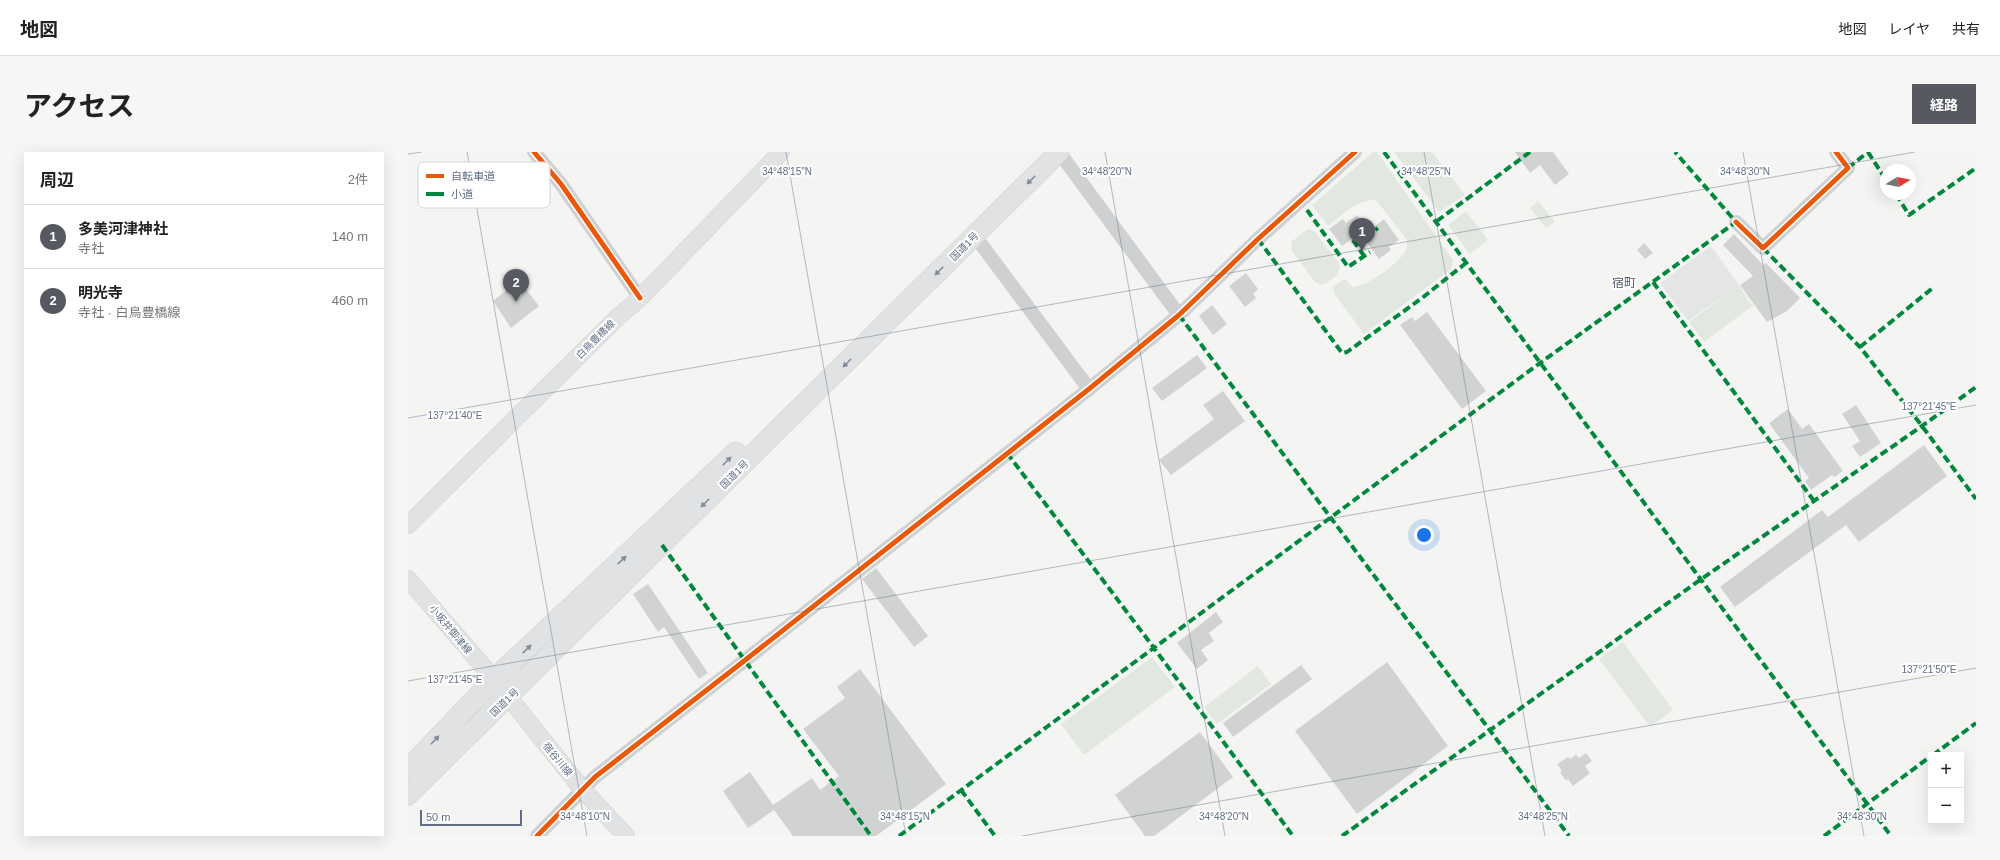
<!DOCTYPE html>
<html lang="ja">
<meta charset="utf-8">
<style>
:root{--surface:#fff;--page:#f6f6f6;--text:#222;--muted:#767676;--line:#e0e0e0;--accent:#565960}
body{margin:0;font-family:Arial,"Noto Sans JP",sans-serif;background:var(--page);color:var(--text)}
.controls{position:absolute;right:12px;bottom:12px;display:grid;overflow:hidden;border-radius:0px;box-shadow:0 4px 16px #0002}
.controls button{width:36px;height:36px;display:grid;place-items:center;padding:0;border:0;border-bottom:1px solid var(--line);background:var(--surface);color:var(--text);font:20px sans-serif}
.compass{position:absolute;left:1472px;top:12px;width:36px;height:36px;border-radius:50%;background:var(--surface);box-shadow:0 4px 16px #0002;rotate:80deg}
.scale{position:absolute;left:12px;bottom:10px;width:102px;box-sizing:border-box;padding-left:4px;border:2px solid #626e85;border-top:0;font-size:11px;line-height:14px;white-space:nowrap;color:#626e85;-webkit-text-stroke:3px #fff;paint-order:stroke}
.you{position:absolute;left:1016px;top:383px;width:14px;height:14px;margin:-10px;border:3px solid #fff;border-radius:50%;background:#1a73e8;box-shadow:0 0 0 6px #1a73e833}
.badge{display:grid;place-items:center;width:26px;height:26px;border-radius:50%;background:var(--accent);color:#fff;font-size:13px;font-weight:700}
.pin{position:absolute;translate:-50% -33px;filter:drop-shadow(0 1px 2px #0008)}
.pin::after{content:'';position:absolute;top:21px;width:14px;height:12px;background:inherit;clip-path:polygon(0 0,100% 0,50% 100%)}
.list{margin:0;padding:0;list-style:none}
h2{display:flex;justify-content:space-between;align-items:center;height:52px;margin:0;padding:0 16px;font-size:17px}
h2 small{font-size:13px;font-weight:400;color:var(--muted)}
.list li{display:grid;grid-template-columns:26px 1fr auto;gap:12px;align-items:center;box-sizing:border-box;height:64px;padding:0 16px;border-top:1px solid var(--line)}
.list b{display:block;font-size:15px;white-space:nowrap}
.list p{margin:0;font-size:13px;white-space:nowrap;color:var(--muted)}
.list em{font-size:13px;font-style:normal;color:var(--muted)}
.map{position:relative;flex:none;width:1568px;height:684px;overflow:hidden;border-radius:0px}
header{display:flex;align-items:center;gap:24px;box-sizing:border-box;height:56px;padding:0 20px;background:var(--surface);border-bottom:1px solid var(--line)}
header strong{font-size:19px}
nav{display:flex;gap:22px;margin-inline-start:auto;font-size:14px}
.intro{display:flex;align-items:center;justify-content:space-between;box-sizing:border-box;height:96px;padding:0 24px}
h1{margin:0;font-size:28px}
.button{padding:10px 18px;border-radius:0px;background:var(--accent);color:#fff;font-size:14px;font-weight:700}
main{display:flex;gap:24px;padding:0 24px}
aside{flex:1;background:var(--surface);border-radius:0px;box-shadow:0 4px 16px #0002}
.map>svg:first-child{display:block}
.built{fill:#e4e5e5}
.green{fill:#e2e8e0}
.building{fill:#d1d3d3}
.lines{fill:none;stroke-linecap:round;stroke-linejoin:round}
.major-casing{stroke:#d0d2d2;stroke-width:18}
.highway-casing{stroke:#d0d2d2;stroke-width:21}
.minor{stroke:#cfd0d1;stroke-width:14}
.major{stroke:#e1e2e3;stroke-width:17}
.highway{stroke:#e1e2e3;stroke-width:20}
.quiet{stroke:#00873e;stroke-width:4;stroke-dasharray:8 4;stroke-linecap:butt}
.cycleway-casing{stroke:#fff;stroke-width:8}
.cycleway{stroke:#e8590c;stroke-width:5}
.oneway{fill:#828b9c}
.ticks{fill:none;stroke:#626e85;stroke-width:1;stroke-opacity:0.45}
.labels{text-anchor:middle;stroke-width:4;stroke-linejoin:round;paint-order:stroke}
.street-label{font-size:10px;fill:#626e85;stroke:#fff}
.quarter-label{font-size:12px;fill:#505969;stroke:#fff}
.key{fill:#fff;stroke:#d0d4da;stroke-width:1}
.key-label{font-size:11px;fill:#626e85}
.ticks-label{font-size:10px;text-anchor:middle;fill:#626e85;stroke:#fff;stroke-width:4;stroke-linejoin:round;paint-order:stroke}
</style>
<header>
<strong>地図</strong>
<nav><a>地図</a><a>レイヤ</a><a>共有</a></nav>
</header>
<div class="intro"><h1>アクセス</h1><a class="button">経路</a></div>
<main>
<aside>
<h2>周辺<small>2件</small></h2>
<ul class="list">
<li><span class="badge">1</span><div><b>多美河津神社</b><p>寺社</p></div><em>140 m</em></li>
<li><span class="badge">2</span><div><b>明光寺</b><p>寺社 · 白鳥豊橋線</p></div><em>460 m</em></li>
</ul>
</aside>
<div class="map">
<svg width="1568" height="684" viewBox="0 0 1568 684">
<rect width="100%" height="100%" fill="#f4f5f2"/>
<!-- built -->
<path class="built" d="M1303 94 1331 133 1280 169 1252 131Z"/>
<!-- green -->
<path class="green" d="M965 0H969L1045 108 1043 117 956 182 926 141 925 134 937 127 945 135C960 134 993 110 999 96V88L968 48C949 47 934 63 920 74L904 53Z
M986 0H1024L1057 43 1031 60Z
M1130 49 1147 70 1138 76 1122 56Z
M1058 59 1080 88 1062 102 1040 73Z
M900 77 907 80 931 111C934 123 922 130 912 133L907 130 884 99 883 90Z
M1331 133 1342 151 1346 153 1296 190 1281 170Z
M1215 490 1265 558 1242 575 1191 507Z
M744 505 767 535 676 603 653 572Z
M850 514 863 532 809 572 796 555Z"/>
<!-- building -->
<path class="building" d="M1107 0H1145L1161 22 1147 33 1132 13 1122 21Z
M949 63 959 76 934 94 921 77 935 67 938 71Z
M976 67 991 88 981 95 983 98 971 107 954 84Z
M1326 82 1355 113 1358 111 1392 146 1379 159 1359 170 1332 133 1345 124 1315 93Z
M1236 91 1245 101 1237 107 1229 98Z
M838 121 850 137 845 142 848 146 837 155 821 134Z
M111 128 131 154 103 176 85 149Z
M804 153 819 172 805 183 791 164Z
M1019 160 1078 239 1054 257 992 173 1004 165 1007 169Z
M789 203 799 216 754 249 744 236Z
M815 239 837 269 763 323 751 308 806 267 795 253Z
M1448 253 1473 291 1452 305 1444 294 1452 289 1434 262Z
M1380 257 1394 277 1401 272 1435 319 1426 325 1424 323 1403 338 1397 329 1401 326 1361 271Z
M1516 293 1539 324 1451 390 1438 373 1327 455 1312 435 1414 358 1420 365Z
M468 416 520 484 506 495 454 427Z
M240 432 300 521 291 527 256 475 250 480 225 442Z
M808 460 815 470 801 481 806 489 793 498 800 508 789 517 769 491Z
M979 510 1040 594 949 662 887 579Z
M893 513 904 527 825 585 815 571Z
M452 517 538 632 468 684H385L366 658 340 676 315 639 342 620 365 653 404 626 412 638 431 624 395 577 437 546 429 535Z
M792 580 825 625 746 684H737L707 643Z
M1178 601 1184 609 1177 614 1182 621 1165 634 1160 627 1158 629 1152 620 1154 619 1149 612 1160 605 1162 607 1168 603 1171 606Z"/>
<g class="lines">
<!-- major casing -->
<g class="major-casing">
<path id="major" d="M0 373 210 165 232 146 373 0
M0 427 86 527 175 638 218 684"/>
</g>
<!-- highway casing -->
<g class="highway-casing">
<path id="highway" d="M0 617 86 527 328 300
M0 643 651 0"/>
</g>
<!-- minor -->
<path class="minor" d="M126 0 153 32 232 146
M651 0 771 163
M1328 70 1355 96 1440 16 1428 0
M567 84 681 237
M129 684 187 625 336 509 681 237 771 163 850 87 947 0"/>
<!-- major -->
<use href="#major" class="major"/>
<!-- highway -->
<use href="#highway" class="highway"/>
<!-- quiet -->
<path class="quiet" d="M976 0 1483 684
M1460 0 1478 28
M1440 16 1460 0
M1488 42 1501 63 1568 16
M899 58 940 115 962 100
M1029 69 1122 0
M850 87 934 201 939 200 1014 146 1058 111
M945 88 956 104
M948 92 970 76
M1355 96 1452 195 1514 274 1568 347
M1245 130 1406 349
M771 163 1161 684
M1452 195 1526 135
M599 301 746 496 885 684
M254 393 463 684
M1525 603 1568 571
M553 638 587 684
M491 684 1132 211 1328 70 1267 0
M934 684 1292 428 1514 274 1568 235
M1416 684 1523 604"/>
<!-- cycleway casing -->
<g class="cycleway-casing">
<path id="cycleway" d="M126 0 153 32 232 146
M1328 70 1355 96 1440 16 1428 0
M129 684 187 625 336 509 681 237 771 163 850 87 947 0"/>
</g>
<!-- cycleway -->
<use href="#cycleway" class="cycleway"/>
</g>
<!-- one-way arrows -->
<defs><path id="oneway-solid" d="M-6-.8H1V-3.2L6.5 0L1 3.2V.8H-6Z"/></defs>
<g class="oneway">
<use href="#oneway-solid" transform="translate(623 28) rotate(135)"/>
<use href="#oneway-solid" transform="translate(531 119) rotate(135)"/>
<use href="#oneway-solid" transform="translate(439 211) rotate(135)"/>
<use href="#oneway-solid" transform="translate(319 309) rotate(-45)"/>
<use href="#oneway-solid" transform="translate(297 351) rotate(135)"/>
<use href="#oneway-solid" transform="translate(214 408) rotate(-43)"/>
<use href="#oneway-solid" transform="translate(119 497) rotate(-43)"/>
<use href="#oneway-solid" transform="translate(27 588) rotate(-46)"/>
</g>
<!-- ticks -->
<path class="ticks" d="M59 0 179 684M378 0 498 684M697 0 817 684M1016 0 1137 684M1335 0 1456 684M0 2 14 0M0 266 1507 0M0 529 1568 253M614 684 1568 516"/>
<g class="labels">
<!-- street labels -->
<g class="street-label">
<text transform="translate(556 94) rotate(-45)" y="4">国道1号</text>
<text transform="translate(187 187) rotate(-45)" y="4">白鳥豊橋線</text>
<text transform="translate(326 322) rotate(-45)" y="4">国道1号</text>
<text transform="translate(43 477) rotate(50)" y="4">小坂井御津線</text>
<text transform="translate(96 550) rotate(-44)" y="4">国道1号</text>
<text transform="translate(150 607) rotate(51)" y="4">宿谷川線</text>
</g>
<!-- quarter labels -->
<g class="quarter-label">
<text x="1216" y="135">宿町</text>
</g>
</g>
<!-- legend -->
<rect x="10" y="10" width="132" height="46" rx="6" class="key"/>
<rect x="18" y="22" width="18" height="4" fill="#e8590c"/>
<rect x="18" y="40" width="18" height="4" fill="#00873e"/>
<g class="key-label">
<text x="43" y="28">自転車道</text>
<text x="43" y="46">小道</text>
</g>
<g class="ticks-label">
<text x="379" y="23">34°48'15"N</text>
<text x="699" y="23">34°48'20"N</text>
<text x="1018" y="23">34°48'25"N</text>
<text x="1337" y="23">34°48'30"N</text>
<text x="1521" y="258">137°21'45"E</text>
<text x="47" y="267">137°21'40"E</text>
<text x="1521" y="521">137°21'50"E</text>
<text x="47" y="531">137°21'45"E</text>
<text x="177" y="668">34°48'10"N</text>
<text x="497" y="668">34°48'15"N</text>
<text x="816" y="668">34°48'20"N</text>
<text x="1135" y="668">34°48'25"N</text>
<text x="1454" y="668">34°48'30"N</text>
</g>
</svg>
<div class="controls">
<button>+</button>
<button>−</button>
</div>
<svg class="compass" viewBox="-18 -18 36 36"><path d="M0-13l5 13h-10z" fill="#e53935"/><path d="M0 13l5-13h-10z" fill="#767676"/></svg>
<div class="scale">50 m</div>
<div class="you"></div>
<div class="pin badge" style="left:954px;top:99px">1</div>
<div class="pin badge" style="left:108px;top:150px">2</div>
</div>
</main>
